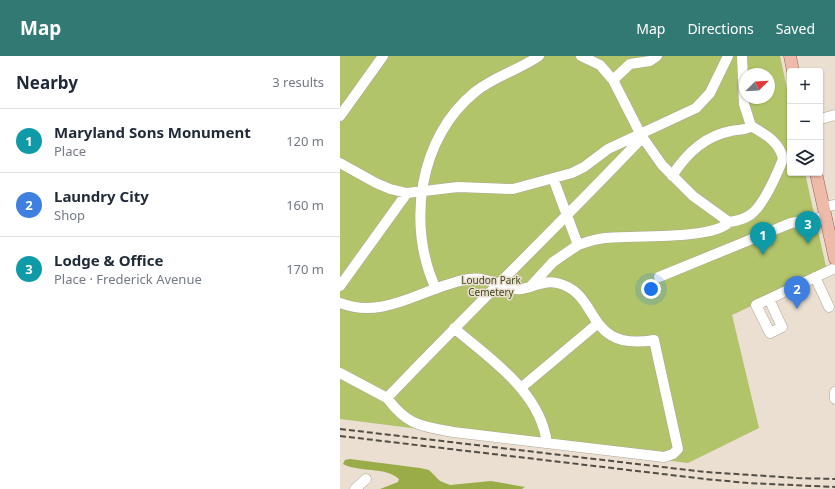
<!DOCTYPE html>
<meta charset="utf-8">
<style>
:root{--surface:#fff;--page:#f6f6f7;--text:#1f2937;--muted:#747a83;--line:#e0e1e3;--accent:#317972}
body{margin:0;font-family:"Noto Sans",sans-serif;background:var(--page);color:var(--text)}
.controls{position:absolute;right:12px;top:12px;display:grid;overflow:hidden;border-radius:4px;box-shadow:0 1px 3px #0004}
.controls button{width:36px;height:36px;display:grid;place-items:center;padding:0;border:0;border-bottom:1px solid var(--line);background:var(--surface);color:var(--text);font:20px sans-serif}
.compass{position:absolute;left:399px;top:12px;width:36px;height:36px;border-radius:50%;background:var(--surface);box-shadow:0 1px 3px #0004;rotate:66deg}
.you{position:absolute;left:311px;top:233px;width:14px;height:14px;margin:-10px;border:3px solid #fff;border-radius:50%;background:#1a73e8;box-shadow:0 0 0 6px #1a73e833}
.badge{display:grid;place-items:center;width:26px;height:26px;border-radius:50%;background:var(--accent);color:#fff;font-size:13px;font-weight:700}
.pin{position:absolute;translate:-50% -33px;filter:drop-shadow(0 1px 2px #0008)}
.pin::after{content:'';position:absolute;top:21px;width:14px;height:12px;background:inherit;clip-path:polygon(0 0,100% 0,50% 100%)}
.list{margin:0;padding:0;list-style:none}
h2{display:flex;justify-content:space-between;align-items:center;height:52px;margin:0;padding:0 16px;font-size:17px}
h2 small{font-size:13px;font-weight:400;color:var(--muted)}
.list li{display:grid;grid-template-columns:26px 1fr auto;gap:12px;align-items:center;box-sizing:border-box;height:64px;padding:0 16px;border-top:1px solid var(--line)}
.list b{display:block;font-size:15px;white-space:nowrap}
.list p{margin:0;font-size:13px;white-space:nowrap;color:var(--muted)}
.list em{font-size:13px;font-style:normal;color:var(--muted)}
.icon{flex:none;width:22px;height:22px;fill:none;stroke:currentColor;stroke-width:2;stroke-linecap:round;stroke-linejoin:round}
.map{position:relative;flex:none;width:495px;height:433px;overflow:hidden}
header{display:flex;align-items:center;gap:24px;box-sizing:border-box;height:56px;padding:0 20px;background:var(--accent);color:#fff}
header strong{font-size:19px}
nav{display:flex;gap:22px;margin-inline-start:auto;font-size:14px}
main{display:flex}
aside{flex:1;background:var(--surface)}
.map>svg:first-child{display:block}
.green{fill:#b1c469;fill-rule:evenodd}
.forest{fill:#99ac47}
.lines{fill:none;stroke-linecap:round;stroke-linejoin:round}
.minor-casing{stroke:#b0a596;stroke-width:11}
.major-casing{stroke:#9b624e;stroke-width:13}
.minor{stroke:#fff;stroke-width:10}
.major{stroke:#eebaaa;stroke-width:12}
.rail{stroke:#534e45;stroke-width:2;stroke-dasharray:6 3;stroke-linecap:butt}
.labels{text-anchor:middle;stroke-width:3;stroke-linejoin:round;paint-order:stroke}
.park-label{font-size:10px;fill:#3f471d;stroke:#eadfd0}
</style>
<header>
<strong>Map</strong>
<nav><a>Map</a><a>Directions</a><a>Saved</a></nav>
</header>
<main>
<aside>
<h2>Nearby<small>3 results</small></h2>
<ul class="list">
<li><span class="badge" style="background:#0f9aa8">1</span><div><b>Maryland Sons Monument</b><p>Place</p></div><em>120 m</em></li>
<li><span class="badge" style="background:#3f7fe0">2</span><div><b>Laundry City</b><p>Shop</p></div><em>160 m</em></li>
<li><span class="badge" style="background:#0f9aa8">3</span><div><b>Lodge &amp; Office</b><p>Place · Frederick Avenue</p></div><em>170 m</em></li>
</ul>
</aside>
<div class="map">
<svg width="495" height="433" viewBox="0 0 495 433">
<rect width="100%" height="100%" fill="#eadfd0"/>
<!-- green -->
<path class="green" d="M0 0H440L450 47V117H465L487 215 392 259 419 372 348 407 0 363ZM405 18H429V42H405Z"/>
<!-- forest -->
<path class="forest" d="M10 403 80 412 89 414 100 425 110 429 151 425 185 431 182 433H40L58 426 59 423C44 410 20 417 3 408L5 404Z"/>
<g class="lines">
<!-- minor casing -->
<g class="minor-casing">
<path id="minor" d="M273 24 290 8 310 5 317 0
M0 60 43 0
M480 63 495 59
M0 107 36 127 50 133 67 137 118 131 173 133 232 117 244 111 268 93 356 52 370 37 388 0
M332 120C346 98 364 80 391 75 398 73 406 75 411 70L404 48 402 0
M213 122 238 189C247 186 255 183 265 182 290 179 374 184 389 166L353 140 322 109 301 79 273 24 260 9 241 0
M483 151 495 149
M389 166C397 165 404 163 410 159 423 150 437 118 443 103 440 86 425 78 411 70
M319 221 451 167 486 161
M475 221 489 251
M0 230 67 137
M191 230 213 206 238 189
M96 233C66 169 79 81 135 36 155 20 179 14 199 0
M429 243 442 271 430 277 416 249 495 212
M0 247C45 265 85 230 129 223 150 220 166 235 182 233 194 231 204 224 217 227 262 237 243 296 314 284L338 393 333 398 324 401 113 376C81 370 68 370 47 342
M114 272C151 304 200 335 207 387
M0 317 47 342C130 255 216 172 299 85L301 79
M182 331 257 268
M495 336V343
M15 433 26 423"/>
</g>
<!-- major casing -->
<g class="major-casing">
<path id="major" d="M450 0 453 15
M476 117 495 203"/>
</g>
<!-- minor -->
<use href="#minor" class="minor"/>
<!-- major -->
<use href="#major" class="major"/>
<!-- rail -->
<path class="rail" d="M0 373 365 416 457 422 495 423
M0 380 365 423 408 427 495 431"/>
</g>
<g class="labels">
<!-- park labels -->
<g class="park-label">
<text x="151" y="228">Loudon Park<tspan x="151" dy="12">Cemetery</tspan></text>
</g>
</g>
</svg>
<div class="controls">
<button>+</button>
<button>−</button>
<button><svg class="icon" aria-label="layers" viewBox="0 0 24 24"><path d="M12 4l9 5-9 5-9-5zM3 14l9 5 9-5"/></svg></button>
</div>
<svg class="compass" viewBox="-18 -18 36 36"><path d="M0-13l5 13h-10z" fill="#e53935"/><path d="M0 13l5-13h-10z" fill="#747a83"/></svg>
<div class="you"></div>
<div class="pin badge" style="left:423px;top:199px;background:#0f9aa8">1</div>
<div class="pin badge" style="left:457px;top:253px;background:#3f7fe0">2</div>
<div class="pin badge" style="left:468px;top:188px;background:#0f9aa8">3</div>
</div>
</main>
